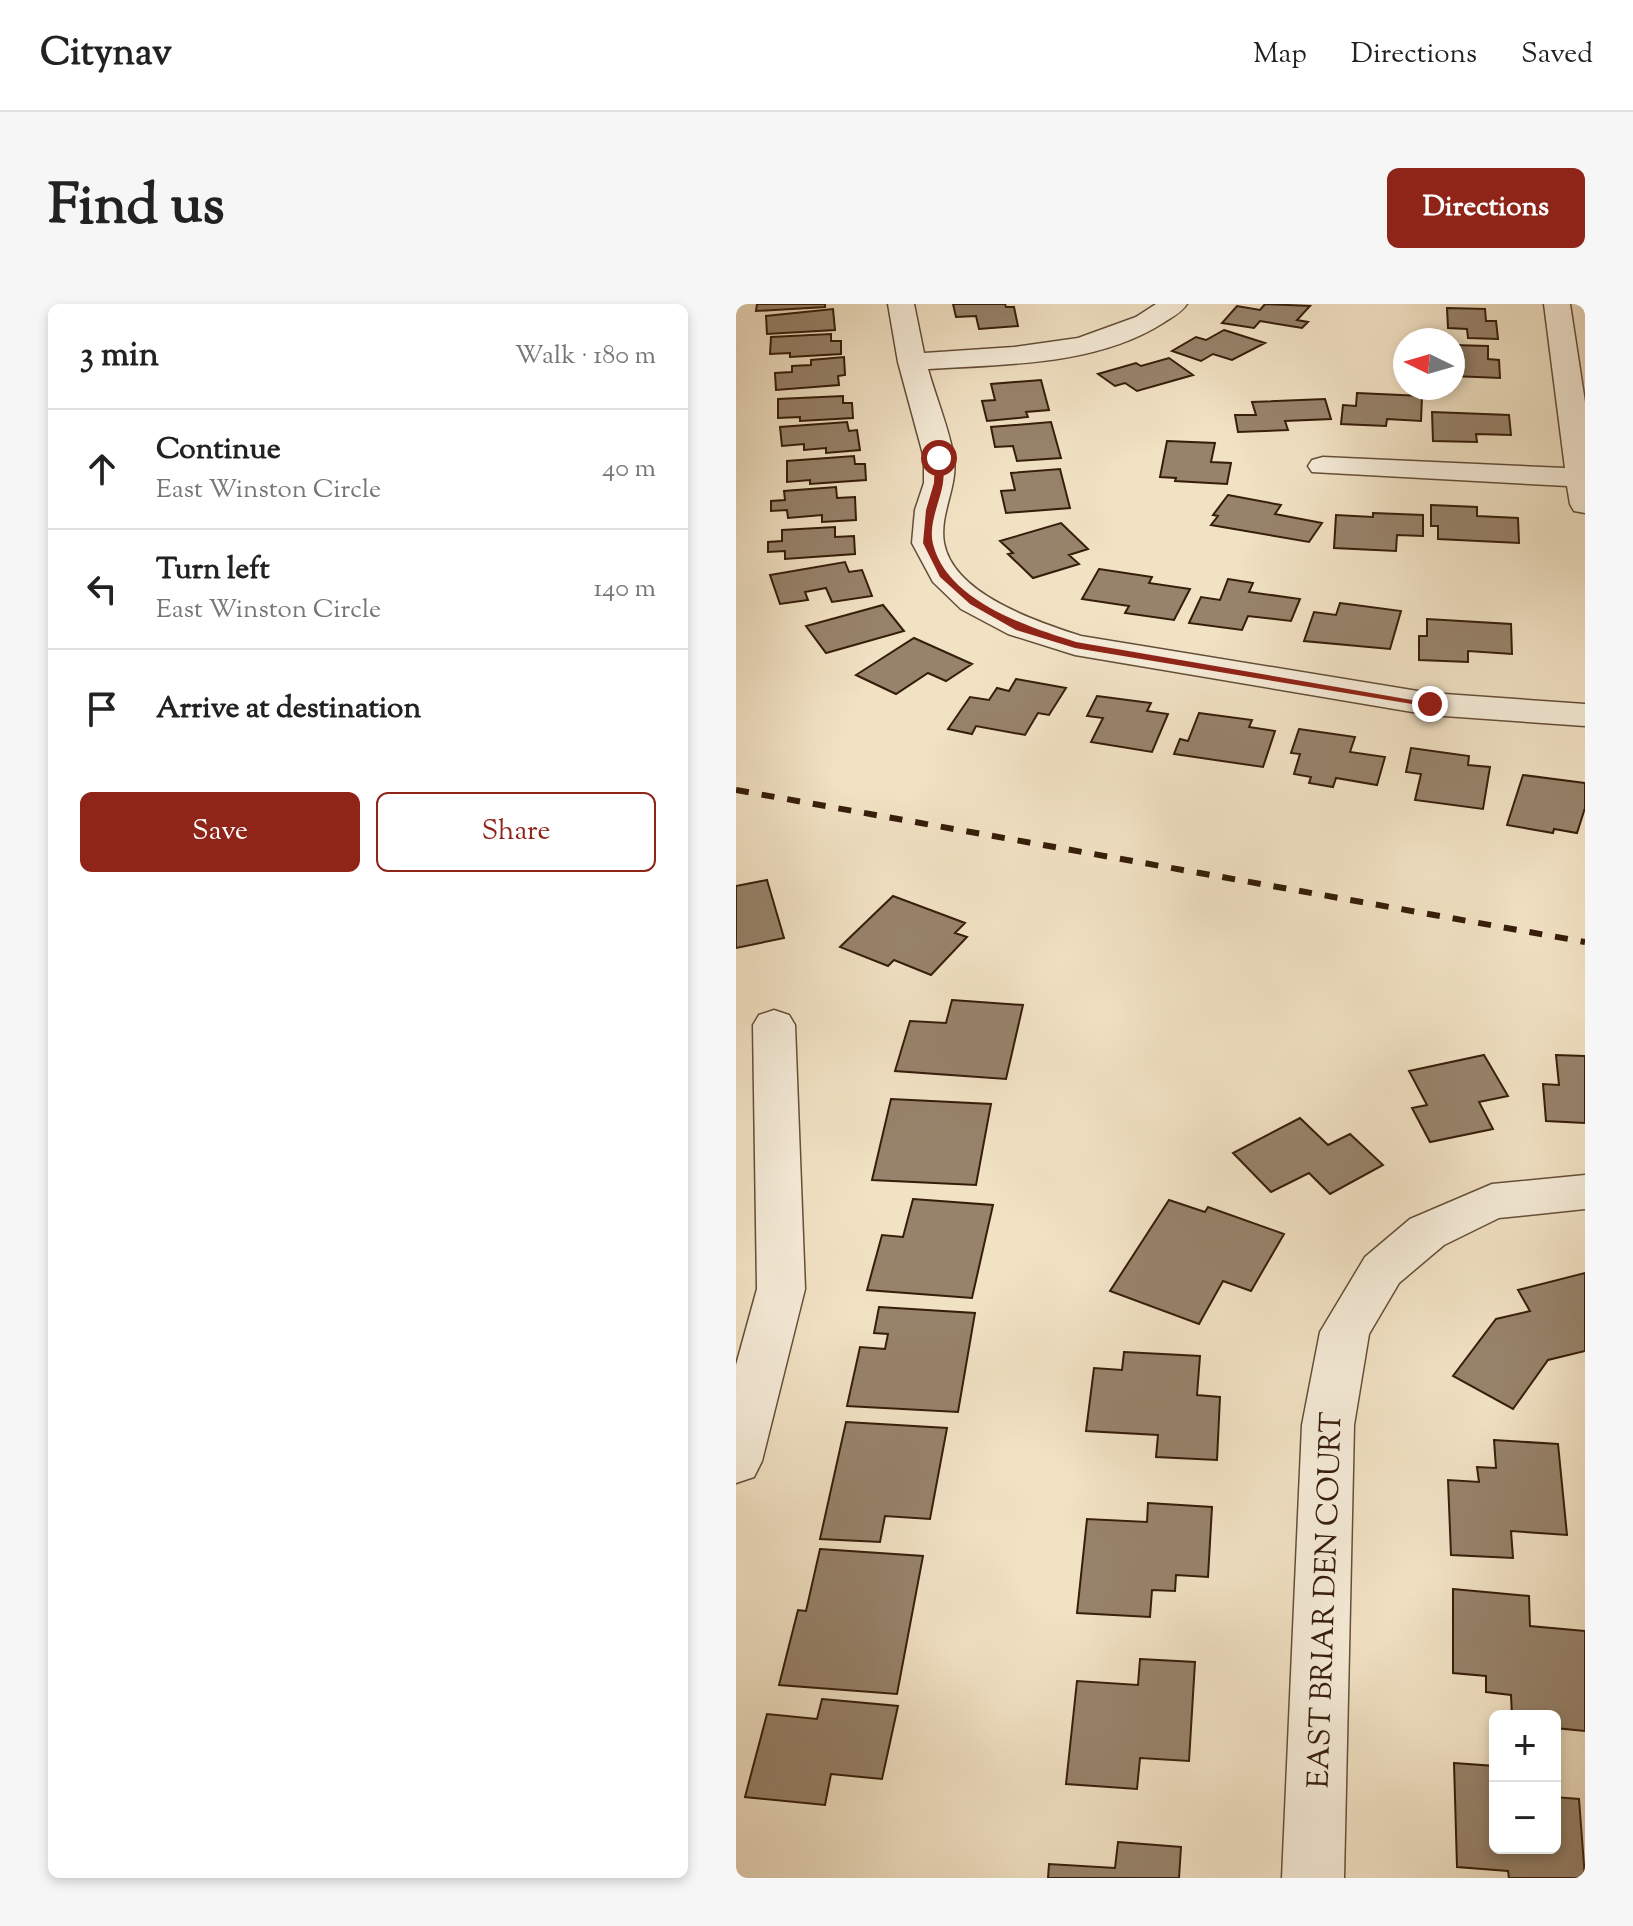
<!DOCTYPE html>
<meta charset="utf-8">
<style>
:root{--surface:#fff;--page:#f6f6f6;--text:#222;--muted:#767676;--line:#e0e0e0;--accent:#8f2418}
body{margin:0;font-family:"Sorts Mill Goudy",serif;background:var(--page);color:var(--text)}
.controls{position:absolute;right:24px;bottom:24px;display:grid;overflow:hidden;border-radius:12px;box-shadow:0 4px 12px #0003}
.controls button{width:72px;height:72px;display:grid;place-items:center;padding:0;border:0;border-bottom:2px solid var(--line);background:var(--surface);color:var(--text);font:40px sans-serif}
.compass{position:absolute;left:657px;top:24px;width:72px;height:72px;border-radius:50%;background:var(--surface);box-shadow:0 4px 12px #0003;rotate:275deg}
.stop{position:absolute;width:24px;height:24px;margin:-18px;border:6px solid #8f2418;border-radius:50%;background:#fff}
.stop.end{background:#8f2418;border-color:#fff;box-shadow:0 2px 8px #0008}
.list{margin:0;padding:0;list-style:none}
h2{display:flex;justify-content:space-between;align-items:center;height:104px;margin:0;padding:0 32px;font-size:34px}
h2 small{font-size:26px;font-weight:400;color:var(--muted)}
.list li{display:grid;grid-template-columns:52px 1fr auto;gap:24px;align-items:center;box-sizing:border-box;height:120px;padding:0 32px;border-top:2px solid var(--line)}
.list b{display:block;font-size:30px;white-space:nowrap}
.list p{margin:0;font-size:26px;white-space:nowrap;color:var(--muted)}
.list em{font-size:26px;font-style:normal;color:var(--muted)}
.actions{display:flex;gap:16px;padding:24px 32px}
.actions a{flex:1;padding:18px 0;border:2px solid var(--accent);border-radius:12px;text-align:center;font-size:28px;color:var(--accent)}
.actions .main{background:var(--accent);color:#fff}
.icon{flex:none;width:44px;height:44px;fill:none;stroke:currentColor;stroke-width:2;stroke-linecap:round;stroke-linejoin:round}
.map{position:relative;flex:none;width:849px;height:1574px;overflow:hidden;border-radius:12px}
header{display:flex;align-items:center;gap:48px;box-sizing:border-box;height:112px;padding:0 40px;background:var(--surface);border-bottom:2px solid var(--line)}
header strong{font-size:38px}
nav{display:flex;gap:44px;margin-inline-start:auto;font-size:28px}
.intro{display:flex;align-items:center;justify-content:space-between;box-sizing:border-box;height:192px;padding:0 48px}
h1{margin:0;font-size:56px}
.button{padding:20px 36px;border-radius:12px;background:var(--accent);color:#fff;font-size:28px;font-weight:700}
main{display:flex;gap:48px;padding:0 48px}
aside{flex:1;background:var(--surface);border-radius:12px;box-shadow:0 4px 12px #0003}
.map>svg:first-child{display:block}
.building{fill:#97836b;stroke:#361d0a;stroke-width:2}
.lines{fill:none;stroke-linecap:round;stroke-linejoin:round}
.minor-casing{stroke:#654e38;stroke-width:3}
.minor{fill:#f6ecd9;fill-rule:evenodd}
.rail{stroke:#361d0a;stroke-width:6;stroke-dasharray:13 13;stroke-linecap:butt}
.route{fill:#8f2418}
.labels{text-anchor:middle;stroke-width:8;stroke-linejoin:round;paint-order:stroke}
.street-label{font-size:30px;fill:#361d0a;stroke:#f6ecd9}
</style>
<header>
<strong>Citynav</strong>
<nav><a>Map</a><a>Directions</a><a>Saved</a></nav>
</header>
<div class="intro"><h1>Find us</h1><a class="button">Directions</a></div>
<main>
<aside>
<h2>3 min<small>Walk · 180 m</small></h2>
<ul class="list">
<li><svg class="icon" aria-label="ahead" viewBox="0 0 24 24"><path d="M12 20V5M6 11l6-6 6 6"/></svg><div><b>Continue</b><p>East Winston Circle</p></div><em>40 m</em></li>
<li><svg class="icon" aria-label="left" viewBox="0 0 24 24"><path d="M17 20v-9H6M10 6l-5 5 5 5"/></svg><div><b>Turn left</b><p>East Winston Circle</p></div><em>140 m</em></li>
<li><svg class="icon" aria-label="arrive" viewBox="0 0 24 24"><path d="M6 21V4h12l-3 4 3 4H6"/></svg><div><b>Arrive at destination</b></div></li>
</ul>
<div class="actions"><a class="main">Save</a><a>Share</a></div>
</aside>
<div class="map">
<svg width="849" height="1574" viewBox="0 0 849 1574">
<rect width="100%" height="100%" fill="#f1e2c4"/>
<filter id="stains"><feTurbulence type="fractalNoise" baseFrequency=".0025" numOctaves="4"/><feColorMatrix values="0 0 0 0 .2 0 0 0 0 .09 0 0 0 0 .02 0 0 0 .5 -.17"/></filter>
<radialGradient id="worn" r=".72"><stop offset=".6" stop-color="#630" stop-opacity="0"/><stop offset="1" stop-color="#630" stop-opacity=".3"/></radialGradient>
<!-- building -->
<path class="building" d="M21 0H89V3L20 7Z
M217 0H269L270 3H278L282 22 243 25 240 12 220 13Z
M529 0 574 2 561 16 572 18 566 24 524 17 518 24 486 19 501 2 524 6Z
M711 4 749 5 750 17H760L762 35 732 34 731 25 712 24Z
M97 5 99 26 31 30 30 12Z
M488 26 529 39 496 56 477 50 465 57 436 47 460 33 470 36Z
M95 30V37H105V50L54 53V49L34 50 35 33Z
M717 41 752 42V55L763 56 764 74 717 72Z
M108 53 109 71 102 72 103 81 40 86 39 69 56 68V62L75 61V56Z
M433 54 457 71 401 87 389 79 379 82 362 70 400 59 405 62Z
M305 76 313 106 290 108 292 113 251 117 246 97 259 96 255 80Z
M621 89 686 92 685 117 651 115 650 122 605 120 607 101 620 102Z
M107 92V99H116L117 114 64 117V113L42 114V95Z
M589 95 595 115 549 117 552 126 502 128 499 111H520L516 98Z
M696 108 773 111 775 131 740 130 741 138 697 137Z
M111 118 113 127 121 126 124 146 90 149V144L68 146V140L46 142 44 123Z
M315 118 325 154 281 157 277 142 259 143 255 123Z
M431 137 479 139 475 158 495 159 491 180 439 177 440 174 424 173Z
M118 152 119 160H129L130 176 74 180V176L51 178V157Z
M324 165 334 204 270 209 265 187 279 186 275 169Z
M100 183 101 194 119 193 120 216 86 218V211L52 214 51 206 35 207V197L49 196 48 187Z
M492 191 545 201 539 210 586 219 573 238 475 221 482 212 477 211Z
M695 201 741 203V212L782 214 783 239 702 235V222H695Z
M637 209 687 211V232L661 231 660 247 598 244 600 211 637 213Z
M325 219 352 245 333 251 343 260 297 274 272 250 277 249 264 237Z
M99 223V233L118 232 119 250 49 255V247L32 248V238L46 237V226Z
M109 258 113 268 126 266 136 292 96 298 90 284 69 288 72 296 44 300 34 271Z
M363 265 416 273 413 279 454 285 438 316 389 309 393 302 346 295Z
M492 275 517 279 513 288 564 295 555 317 512 312 506 326 453 319 465 293 484 296Z
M604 299 665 307 654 345 568 337 578 308 600 311Z
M147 301 168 327 90 349 70 322Z
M691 315 775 320 776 350 732 347V358L683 356V332H691Z
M178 334 236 360 210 377 192 369 160 390 120 371Z
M280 375 330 384 313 411 302 409 289 431 240 422 236 430 212 425 234 393 253 396 261 384 273 387Z
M361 392 415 399 411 407 432 410 416 448 355 438 367 414 351 412Z
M463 409 516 416 513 423 539 427 527 463 438 450 444 435 452 437Z
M563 425 619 433 614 448 649 453 641 481 600 474 597 483 573 479 575 473 558 470 564 450 555 449Z
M675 444 733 452 732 461 754 463 747 505 679 496 685 470 670 468Z
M787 471 849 479V504L841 529 818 525 817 529 771 521Z
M31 576 48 634 0 644V582Z
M157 592 229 619 219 629 231 633 195 671 158 656 152 662 104 643Z
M216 696 287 701 270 775 159 767 174 717 210 719Z
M748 751 772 792 743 798 757 825 694 838 676 804 691 801 673 767Z
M820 751 849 752V819L810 817 807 780 823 781Z
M155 795 255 800 240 881 136 876Z
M564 814 592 841 614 830 647 861 594 890 573 869 535 888 497 849Z
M177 895 257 901 236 994 131 986 146 931 167 933Z
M433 896 469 908 472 903 548 930 515 987 487 977 463 1020 374 987Z
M849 969V1047L812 1056 777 1105 717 1072 760 1015 794 1007 782 986Z
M143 1003 239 1009 222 1108 111 1102 124 1043 149 1045 152 1030 138 1029Z
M388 1048 464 1052 461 1091 484 1093 481 1156 420 1153 422 1131 350 1127 358 1064 386 1066Z
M110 1118 211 1124 194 1215 149 1212 144 1238 84 1235Z
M758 1136 822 1140 831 1231 775 1227 777 1254 715 1251 712 1176 743 1178 741 1163 760 1164Z
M412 1199 476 1203 472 1273 440 1271 439 1287 416 1286 414 1313 341 1309 351 1215 411 1218Z
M84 1245 187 1252 161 1390 43 1381 62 1306 70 1307Z
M717 1285 793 1292 794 1322 849 1327V1427L819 1424V1412H776L775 1391 750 1388V1372L717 1369Z
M404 1355 459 1358 453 1457 404 1454 401 1485 330 1480 341 1377 402 1381Z
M86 1395 162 1402 146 1475 95 1470 89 1501 9 1493 31 1410 81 1415Z
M718 1459 759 1462V1544H819V1493L843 1495 849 1574H773L772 1567 721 1563Z
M382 1538 445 1543 443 1574H312L313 1560 379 1564Z"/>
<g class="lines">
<!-- minor casing -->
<g class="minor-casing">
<path id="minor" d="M152 0H178L188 49 278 43 342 34 400 13 420 0H451C445 9 436 13 427 19 359 62 269 60 192 65 200 94 213 124 218 154 222 183 203 210 208 239 218 291 302 318 345 332L694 389 849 400V422L694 411 339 351 272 330 225 305 197 278 176 239 179 206 188 179V154L162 58Z
M808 0H834L849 98V209L838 207 834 200 831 182 576 168 572 162 576 156 587 153 829 164Z
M38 706 53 711 59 721 69 985 26 1157 18 1173 0 1179V1061L21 985 17 721 23 711Z
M849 871V905L763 914 708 941 663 979 633 1030 618 1121 608 1574H546L566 1121 584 1028 629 953 674 915 756 880Z"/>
</g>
<!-- minor -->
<use href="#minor" class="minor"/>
<!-- rail -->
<path class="rail" d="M0 486 849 638"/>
</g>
<!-- route -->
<path class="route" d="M203 151 208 154C208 162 208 171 207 179 204 198 192 220 197 240 211 297 292 323 340 338L699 400 694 403 339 344 280 326 234 300 204 273 187 239 190 206 198 179 199 154Z"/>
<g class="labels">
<!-- street labels -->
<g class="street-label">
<text transform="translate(588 1296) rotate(-88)" y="10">EAST BRIAR DEN COURT</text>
</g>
</g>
<rect width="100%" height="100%" filter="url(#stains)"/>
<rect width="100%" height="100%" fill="url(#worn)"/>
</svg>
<div class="controls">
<button>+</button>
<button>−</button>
</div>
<svg class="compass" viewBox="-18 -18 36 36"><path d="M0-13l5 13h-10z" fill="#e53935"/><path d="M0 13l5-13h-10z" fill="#767676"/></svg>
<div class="stop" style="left:203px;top:154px"></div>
<div class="stop end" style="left:694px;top:400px"></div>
</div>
</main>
